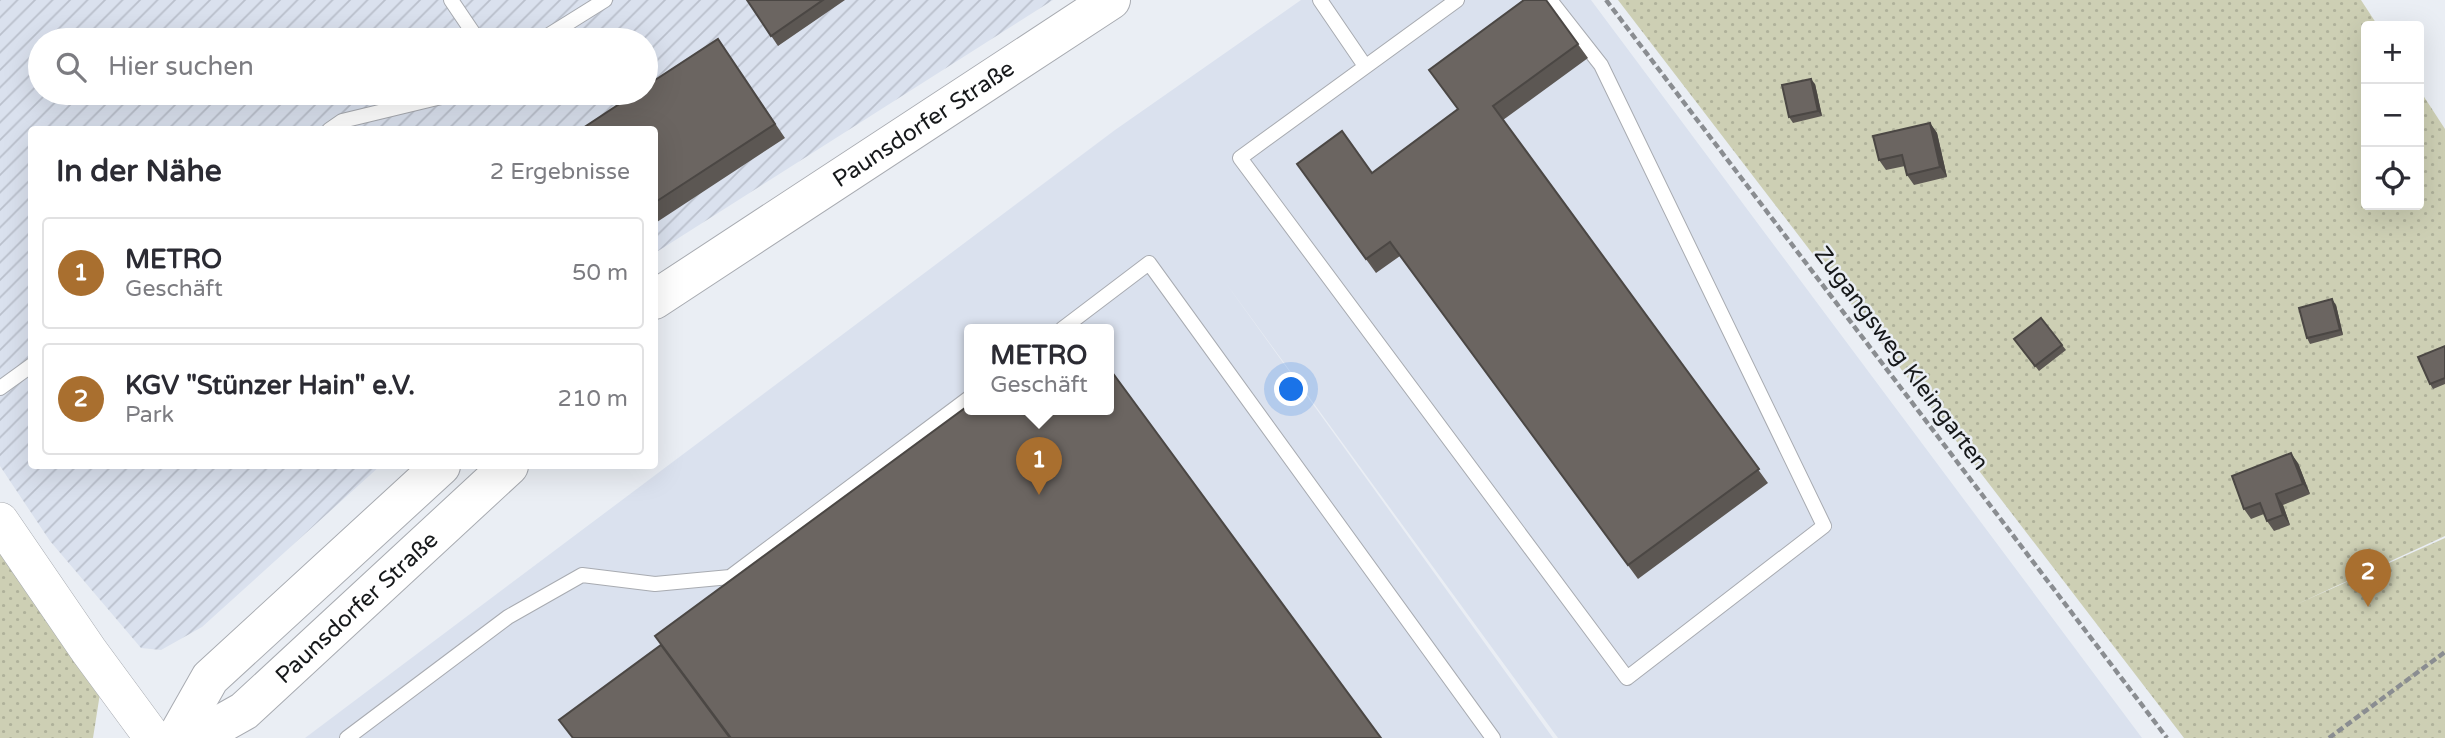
<!DOCTYPE html>
<html lang="de">
<meta charset="utf-8">
<style>
:root{--surface:#fff;--page:#f2f2f3;--text:#2b2b33;--muted:#7c7c81;--line:#e1e1e2;--accent:#a96f2f}
body{margin:0;font-family:"Varela Round",sans-serif;background:var(--page);color:var(--text)}
.controls{position:absolute;right:21px;top:21px;display:grid;overflow:hidden;border-radius:7px;box-shadow:0 7px 28px #0002}
.controls button{width:63px;height:63px;display:grid;place-items:center;padding:0;border:0;border-bottom:2px solid var(--line);background:var(--surface);color:var(--text);font:35px sans-serif}
.you{position:absolute;left:1292px;top:390px;width:24px;height:24px;margin:-18px;border:5px solid #fff;border-radius:50%;background:#1a73e8;box-shadow:0 0 0 10px #1a73e833}
.badge{display:grid;place-items:center;width:46px;height:46px;border-radius:50%;background:var(--accent);color:#fff;font-size:23px;font-weight:700}
.pin{position:absolute;translate:-50% -58px;filter:drop-shadow(0 2px 4px #0008)}
.pin::after{content:'';position:absolute;top:37px;width:24px;height:21px;background:inherit;clip-path:polygon(0 0,100% 0,50% 100%)}
.popup{position:absolute;left:964px;top:324px;width:150px;height:91px;box-sizing:border-box;display:grid;place-content:center;border-radius:7px;background:var(--surface);filter:drop-shadow(0 2px 5px #0005);font-size:23px;white-space:nowrap;color:var(--muted)}
.popup b{font-size:26px;color:var(--text)}
.popup::after{content:'';position:absolute;left:50%;top:100%;margin-left:-14px;border:14px solid transparent;border-top-color:var(--surface)}
.list{margin:0;padding:0;list-style:none}
h2{display:flex;justify-content:space-between;align-items:center;height:91px;margin:0;padding:0 28px;font-size:30px}
h2 small{font-size:23px;font-weight:400;color:var(--muted)}
.list li{display:grid;grid-template-columns:46px 1fr auto;gap:21px;align-items:center;box-sizing:border-box;height:112px;margin:0 14px 14px;padding:0 14px;border:2px solid var(--line);border-radius:7px}
.list b{display:block;font-size:26px;white-space:nowrap}
.list p{margin:0;font-size:23px;white-space:nowrap;color:var(--muted)}
.list em{font-size:23px;font-style:normal;color:var(--muted)}
.icon{flex:none;width:38px;height:38px;fill:none;stroke:currentColor;stroke-width:2;stroke-linecap:round;stroke-linejoin:round}
.map{position:relative;flex:none;width:2445px;height:738px;overflow:hidden}
.search{position:absolute;background:var(--surface);box-shadow:0 7px 28px #0002;left:28px;top:28px;width:630px;height:77px;display:flex;align-items:center;gap:18px;box-sizing:border-box;padding:0 24px;border-radius:38px;color:var(--muted);font-size:26px}
.panel{position:absolute;background:var(--surface);box-shadow:0 7px 28px #0002;left:28px;top:126px;width:630px;height:343px;border-radius:7px}
.map>svg:first-child{display:block}
.built{fill:#dae1ee;fill-rule:evenodd}
.industrial{fill:url(#industrial-furrows);fill-rule:evenodd}
.garden{fill:url(#garden-dots)}
.lines{fill:none;stroke-linecap:round;stroke-linejoin:round}
.service-casing{stroke:#a8abb1;stroke-width:16}
.tertiary-casing{stroke:#a8abb1;stroke-width:38}
.secondary-casing{stroke:#a8abb1;stroke-width:40}
.path{stroke:#8a8d91;stroke-width:4.5;stroke-dasharray:7 3.5;stroke-linecap:butt}
.service{stroke:#fff;stroke-width:14}
.tertiary{stroke:#fff;stroke-width:37}
.secondary{stroke:#fff;stroke-width:38}
.wall{fill:#5c5753}
.shaded-wall{fill:#4b4744}
.building{fill:#6b6561;stroke:#4b4744;stroke-width:2}
.labels{text-anchor:middle;stroke-width:5;stroke-linejoin:round;paint-order:stroke}
.street-label{font-size:23px;fill:#16181a;stroke:#eaeef4}
</style>
<div class="map">
<svg width="2445" height="738" viewBox="0 0 2445 738">
<defs>
<pattern id="industrial-furrows" width="10" height="10" patternUnits="userSpaceOnUse" patternTransform="scale(1.75)"><rect width="10" height="10" fill="#dae1ee"/><path d="M-1 1l2-2M0 10L10 0M9 11l2-2" fill="none" stroke="#bac0cc"/></pattern>
<pattern id="garden-dots" width="8" height="8" patternUnits="userSpaceOnUse" patternTransform="scale(1.75)"><rect width="8" height="8" fill="#cdcfb4"/><path d="M2 2h.1M6 6h.1" fill="none" stroke="#afb19a" stroke-width="1.8" stroke-linecap="round"/></pattern>
</defs>
<rect width="100%" height="100%" fill="#eaeef4"/>
<!-- built -->
<path class="built" d="M1301 0H1591L2142 738H1558L1225 282 1553 738H305L1115 130ZM969 329H1109V409H969Z"/>
<!-- industrial -->
<path class="industrial" d="M0 0H1053L655 253 654 130H32V466H380L202 627 161 650 141 648 50 541 0 466ZM40 40H646V93H40Z"/>
<!-- garden -->
<path class="garden" d="M1618 0H2361L2378 26H2366V205H2419V89L2445 129V536L2295 605 2445 538V738H2184Z
M0 537 101 687 93 738H0Z"/>
<g class="lines">
<!-- service casing -->
<g class="service-casing">
<path id="service" d="M451 0 478 40
M1320 0 1365 66
M1457 0 1240 158 1627 678 1824 526 1601 65 1550 0
M541 40 605 0
M329 130 342 121 458 93
M1062 329 1149 263 1493 738
M0 388 32 365
M347 738 508 617 582 575 655 584 730 577 969 398"/>
</g>
<!-- tertiary casing -->
<g class="tertiary-casing">
<path id="tertiary" d="M0 521 89 651 153 738"/>
</g>
<!-- secondary casing -->
<g class="secondary-casing">
<g id="secondary">
<path id="s1" d="M654 300 1111 0"/>
<path d="M176 738 210 678 441 466"/>
<path id="s2" d="M196 738 244 711 509 466"/>
</g>
</g>
<!-- path -->
<path class="path" d="M1606 0 2167 738
M2329 738 2445 652"/>
<!-- service -->
<use href="#service" class="service"/>
<!-- tertiary -->
<use href="#tertiary" class="tertiary"/>
<!-- secondary -->
<use href="#secondary" class="secondary"/>
</g>
<!-- wall -->
<path class="wall" d="M747 0H845L778 46Z
M1546 0 1588 58 1503 120 1768 483 1638 579 1400 256 1376 273 1297 164 1372 173 1458 110Z
M718 39 785 138 654 224V130Z
M1815 84 1822 116 1793 123 1789 117Z
M1930 123 1937 133 1947 177 1914 185 1907 175 1905 166 1886 170 1879 160Z
M2336 305 2343 335 2310 344 2307 338Z
M2041 318 2066 350 2039 371 2014 339Z
M2445 346V384L2433 389 2430 384Z
M2298 463 2310 494 2283 505 2290 525 2274 531 2267 521 2264 514 2251 519 2244 509Z"/>
<!-- shaded-wall -->
<path class="shaded-wall" d="M1811 79 1815 84 1822 116 1818 111Z
M1930 123 1937 133 1947 177 1940 167Z
M2332 299 2336 305 2343 335 2340 330Z
M2291 453 2298 463 2310 494 2303 484Z
M2276 494 2283 505 2290 525 2283 515Z"/>
<!-- building -->
<path class="building" d="M747 0H823L771 36Z
M1524 0H1546L1578 44 1493 106 1759 469 1628 565 1390 242 1366 259 1297 164 1342 131 1372 173 1458 109 1429 70Z
M718 39 775 124 654 203V130H580L636 93H646V86Z
M1811 79 1818 111 1789 117 1782 85Z
M1930 123 1940 167 1907 175 1902 155 1879 160 1873 136Z
M2332 299 2340 330 2307 338 2299 308Z
M2041 318 2062 345 2035 366 2014 339Z
M2445 346V378L2430 384 2418 357Z
M1109 368 1381 738H731L655 636 969 405V409H1109Z
M2291 453 2303 484 2276 494 2283 515 2267 521 2260 503 2244 509 2232 476Z
M661 645 730 738H573L559 720Z"/>
<g class="labels">
<!-- street labels -->
<g class="street-label">
<text dy="8" stroke="none"><textPath href="#s1" startOffset="322">Paunsdorfer Straße</textPath></text>
<text transform="translate(1902 358) rotate(53)" y="8">Zugangsweg Kleingarten</text>
<text dy="8" stroke="none"><textPath href="#s2" startOffset="208">Paunsdorfer Straße</textPath></text>
</g>
</g>
</svg>
<div class="controls">
<button>+</button>
<button>−</button>
<button><svg class="icon" aria-label="locate" viewBox="0 0 24 24"><circle cx="12" cy="12" r="6"/><path d="M12 2v4M12 18v4M2 12h4M18 12h4"/></svg></button>
</div>
<div class="you"></div>
<div class="pin badge" style="left:1039px;top:495px">1</div>
<div class="popup"><b>METRO</b>Geschäft</div>
<div class="pin badge" style="left:2368px;top:607px">2</div>
<div class="search"><svg class="icon" aria-label="search" viewBox="0 0 24 24"><circle cx="10" cy="10" r="6"/><path d="M15 15l6 6"/></svg>Hier suchen</div>
<section class="panel">
<h2>In der Nähe<small>2 Ergebnisse</small></h2>
<ul class="list">
<li><span class="badge">1</span><div><b>METRO</b><p>Geschäft</p></div><em>50 m</em></li>
<li><span class="badge">2</span><div><b>KGV &quot;Stünzer Hain&quot; e.V.</b><p>Park</p></div><em>210 m</em></li>
</ul>
</section>
</div>
